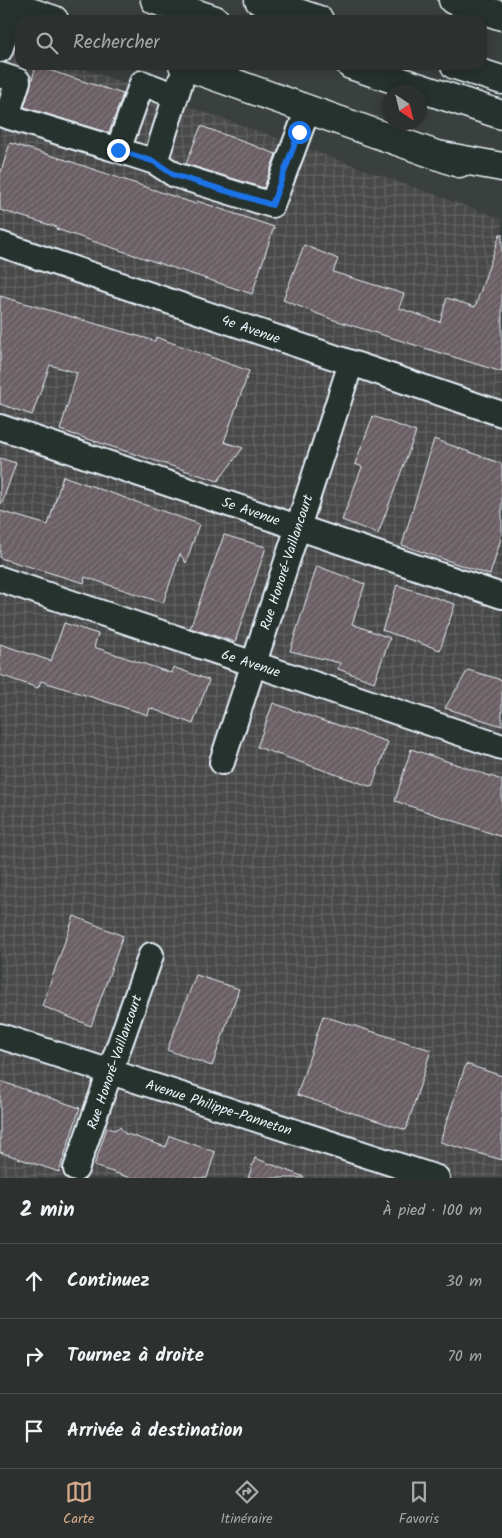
<!DOCTYPE html>
<html lang="fr">
<meta charset="utf-8">
<style>
:root{--surface:#2c302e;--page:#383c3a;--text:#f1f3f6;--muted:#a6a9aa;--line:#484b4a;--accent:#d6ab8b}
body{margin:0;font-family:Kalam,sans-serif;background:var(--page);color:var(--text)}
.compass{position:absolute;left:382px;top:85px;width:45px;height:45px;border-radius:50%;background:var(--surface);box-shadow:0 2px 12px #0003;rotate:145deg}
.stop{position:absolute;width:15px;height:15px;margin:-11px;border:4px solid #1a73e8;border-radius:50%;background:#fff}
.stop.end{background:#1a73e8;border-color:#fff;box-shadow:0 1px 5px #0008}
.list{margin:0;padding:0;list-style:none}
h2{display:flex;justify-content:space-between;align-items:center;height:65px;margin:0;padding:0 20px;font-size:21px}
h2 small{font-size:16px;font-weight:400;color:var(--muted)}
.list li{display:grid;grid-template-columns:32px 1fr auto;gap:15px;align-items:center;box-sizing:border-box;height:75px;padding:0 20px;border-top:1px solid var(--line)}
.list b{display:block;font-size:19px;white-space:nowrap}
.list em{font-size:16px;font-style:normal;color:var(--muted)}
.icon{flex:none;width:28px;height:28px;fill:none;stroke:currentColor;stroke-width:2;stroke-linecap:round;stroke-linejoin:round}
.map{position:relative;flex:none;width:502px;height:1178px;overflow:hidden}
.search{position:absolute;background:var(--surface);box-shadow:0 2px 12px #0003;left:15px;right:15px;top:15px;height:55px;display:flex;align-items:center;gap:12px;box-sizing:border-box;padding:0 18px;border-radius:15px;color:var(--muted);font-size:19px}
.sheet{height:290px;background:var(--surface)}
nav{display:flex;justify-content:space-around;align-items:center;box-sizing:border-box;height:70px;border-top:1px solid var(--line);background:var(--surface);font-size:14px;color:var(--muted)}
nav a{display:grid;justify-items:center;gap:2px}
nav .on{color:var(--accent)}
.map>svg:first-child{display:block}
.industrial{fill:url(#industrial-grid)}
.building{fill:url(#building-hatch);stroke:#e8f1f8}
.lines{fill:none;stroke-linecap:round;stroke-linejoin:round}
.minor-casing{stroke:#e8f1f8;stroke-width:28}
.major-casing{stroke:#e8f1f8;stroke-width:31}
.highway-casing{stroke:#e8f1f8;stroke-width:31}
.minor{stroke:#26332d;stroke-width:24}
.major{stroke:#26332d;stroke-width:28}
.highway{stroke:#26332d;stroke-width:28}
.route{stroke:#1a73e8;stroke-width:6}
.labels{text-anchor:middle;stroke-width:4.5;stroke-linejoin:round;paint-order:stroke}
.street-label{font-size:14px;fill:#e8f1f8;stroke:#26332d}
</style>
<div class="map">
<svg width="502" height="1178" viewBox="0 0 502 1178">
<defs>
<pattern id="industrial-grid" width="8" height="8" patternUnits="userSpaceOnUse" patternTransform="scale(1.25)"><rect width="8" height="8" fill="#484949"/><path d="M0 4h8M4 0v8" fill="none" stroke="#626464"/></pattern>
<pattern id="building-hatch" width="6" height="6" patternUnits="userSpaceOnUse" patternTransform="scale(1.25)"><rect width="6" height="6" fill="#6a5f64"/><path d="M-1 1l2-2M0 6l6-6M5 7l2-2" fill="none" stroke="#7f767b"/></pattern>
</defs>
<rect width="100%" height="100%" fill="#3a403e"/>
<filter id="ink" filterUnits="userSpaceOnUse"><feTurbulence type="fractalNoise" baseFrequency=".02" numOctaves="2"/><feDisplacementMap in="SourceGraphic" scale="10" xChannelSelector="R" yChannelSelector="G"/><feConvolveMatrix kernelMatrix="1 2 1 2 8 2 1 2 1" color-interpolation-filters="sRGB"/></filter>
<g filter="url(#ink)">
<!-- industrial -->
<path class="industrial" d="M0 39 20 46V65H74L502 219V1178H0Z"/>
<!-- building -->
<path class="building" d="M36 66 123 94 109 133 24 107Z
M201 126 276 154 264 188 186 164Z
M10 143 66 160 196 204 197 201 274 227 252 294 56 229 57 227 0 210V175Z
M500 234H502V372L331 319 283 300 304 245 338 259 333 272 404 294 399 308 440 322 447 298 475 307Z
M0 296 155 341 156 337 249 371 224 442 243 448 218 481 60 430 77 373 50 365 32 415 0 404Z
M373 416 416 432 378 534 342 520 362 467 355 464Z
M434 439 502 464V535L490 575 402 545Z
M0 458 16 463 2 503H0Z
M63 476 199 524 186 563 180 554 163 603 85 577 84 583 0 558V511L48 525Z
M224 535 266 547 235 642 190 628Z
M317 566 365 584 352 624 390 638 374 682 338 669 340 663 290 651Z
M397 585 455 604 440 650 382 630Z
M64 623 98 634 94 647 171 673 173 667 209 680 193 724 150 708 148 715 41 681 38 688 0 675V644L51 661Z
M468 670 502 680V726L445 708Z
M273 703 329 723V722L388 742 372 787 257 747Z
M411 749 502 780V837L395 801Z
M74 916 123 936 91 1026 42 1006Z
M196 975 239 989 212 1066 167 1050Z
M323 1016 431 1050 406 1130 297 1095Z
M466 1064 502 1076V1160L440 1142Z
M0 1081 80 1108 59 1172 0 1152Z
M107 1127 114 1130 120 1127 124 1133 166 1147 170 1136 215 1152 207 1178H131L94 1166Z
M255 1158 304 1177V1178H248Z"/>
<g class="lines">
<!-- minor casing -->
<g class="minor-casing">
<path id="minor" d="M0 50 14 6
M0 75 18 81 7 116
M176 96 142 83 118 150 155 162 175 175 272 205 308 109
M0 114 118 150
M155 162 181 80
M0 244 502 414
M0 427 502 596
M0 579 502 747
M222 762 351 363
M0 1036 437 1178
M76 1169 151 955"/>
</g>
<!-- major casing -->
<g class="major-casing">
<path id="major" d="M453 0 502 16
M0 2 54 20
M183 65 459 163"/>
</g>
<!-- highway casing -->
<g class="highway-casing">
<path id="highway" d="M155 0 215 20
M259 0 319 20
M351 65 502 115
M455 65 502 80
M437 155 502 167"/>
</g>
<!-- minor -->
<use href="#minor" class="minor"/>
<!-- major -->
<use href="#major" class="major"/>
<!-- highway -->
<use href="#highway" class="highway"/>
</g>
</g>
<g class="lines" filter="url(#ink)">
<!-- route -->
<path class="route" d="M118 150 155 162 174 175 272 205 299 132"/>
</g>
<g class="labels">
<!-- street labels -->
<g class="street-label">
<text transform="translate(251 329) rotate(19)" y="5">4e Avenue</text>
<text transform="translate(251 511) rotate(19)" y="5">5e Avenue</text>
<text transform="translate(286 562) rotate(-72)" y="5">Rue Honoré-Vaillancourt</text>
<text transform="translate(251 663) rotate(18)" y="5">6e Avenue</text>
<text transform="translate(114 1062) rotate(-71)" y="5">Rue Honoré-Vaillancourt</text>
<text transform="translate(219 1107) rotate(18)" y="5">Avenue Philippe-Panneton</text>
</g>
</g>
</svg>
<svg class="compass" viewBox="-18 -18 36 36"><path d="M0-13l5 13h-10z" fill="#e53935"/><path d="M0 13l5-13h-10z" fill="#a6a9aa"/></svg>
<div class="stop" style="left:299px;top:132px"></div>
<div class="stop end" style="left:118px;top:150px"></div>
<div class="search"><svg class="icon" aria-label="search" viewBox="0 0 24 24"><circle cx="10" cy="10" r="6"/><path d="M15 15l6 6"/></svg>Rechercher</div>
</div>
<section class="sheet">
<h2>2 min<small>À pied · 100 m</small></h2>
<ul class="list">
<li><svg class="icon" aria-label="ahead" viewBox="0 0 24 24"><path d="M12 20V5M6 11l6-6 6 6"/></svg><div><b>Continuez</b></div><em>30 m</em></li>
<li><svg class="icon" aria-label="right" viewBox="0 0 24 24"><path d="M7 20v-9h11M14 6l5 5-5 5"/></svg><div><b>Tournez à droite</b></div><em>70 m</em></li>
<li><svg class="icon" aria-label="arrive" viewBox="0 0 24 24"><path d="M6 21V4h12l-3 4 3 4H6"/></svg><div><b>Arrivée à destination</b></div></li>
</ul>
</section>
<nav>
<a class="on"><svg class="icon" aria-label="map" viewBox="0 0 24 24"><path d="M3 6l6-2 6 2 6-2v14l-6 2-6-2-6 2zM9 4v14M15 6v14"/></svg>Carte</a>
<a><svg class="icon" aria-label="directions" viewBox="0 0 24 24"><path d="M12 3l9 9-9 9-9-9zM9 14v-3h6M13 9l2 2-2 2"/></svg>Itinéraire</a>
<a><svg class="icon" aria-label="saved" viewBox="0 0 24 24"><path d="M7 4h10v16l-5-4-5 4z"/></svg>Favoris</a>
</nav>
